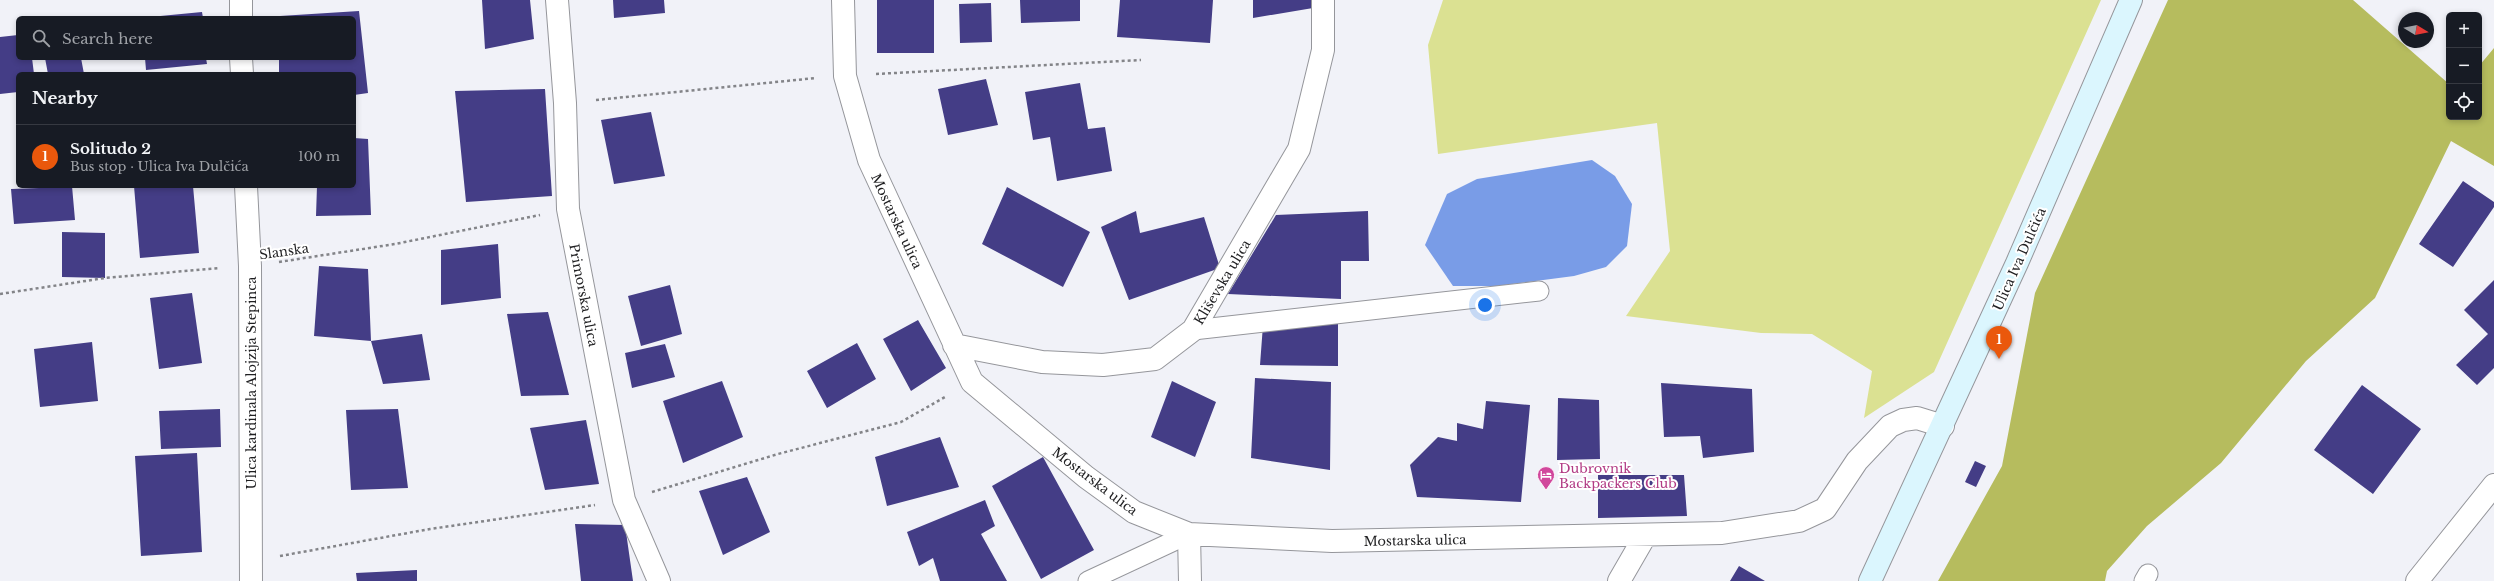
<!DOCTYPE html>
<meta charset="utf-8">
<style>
:root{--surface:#171b24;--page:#20242c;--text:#f1f3f6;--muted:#9ea1a6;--line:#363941;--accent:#ea580c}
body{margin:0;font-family:"Libre Baskerville",serif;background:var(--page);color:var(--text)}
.controls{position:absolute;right:12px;top:12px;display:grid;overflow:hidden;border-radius:6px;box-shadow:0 2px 6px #0003}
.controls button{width:36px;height:36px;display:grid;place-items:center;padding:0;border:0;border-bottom:1px solid var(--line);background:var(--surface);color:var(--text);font:20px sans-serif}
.compass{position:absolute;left:2398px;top:12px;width:36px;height:36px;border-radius:50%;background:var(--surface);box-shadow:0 2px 6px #0003;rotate:100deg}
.you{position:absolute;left:1485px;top:305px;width:14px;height:14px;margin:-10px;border:3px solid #fff;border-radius:50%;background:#1a73e8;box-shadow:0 0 0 6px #1a73e833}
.badge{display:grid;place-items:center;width:26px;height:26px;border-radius:50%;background:var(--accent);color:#fff;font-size:13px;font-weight:700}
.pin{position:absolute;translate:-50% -33px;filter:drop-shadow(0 1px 2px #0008)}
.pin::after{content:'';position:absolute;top:21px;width:14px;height:12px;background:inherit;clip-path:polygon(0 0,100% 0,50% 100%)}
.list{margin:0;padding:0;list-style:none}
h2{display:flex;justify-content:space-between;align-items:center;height:52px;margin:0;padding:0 16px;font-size:17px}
h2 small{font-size:13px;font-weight:400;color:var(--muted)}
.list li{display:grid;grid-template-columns:26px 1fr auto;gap:12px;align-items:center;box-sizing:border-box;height:64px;padding:0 16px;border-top:1px solid var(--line)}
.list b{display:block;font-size:15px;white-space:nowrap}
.list p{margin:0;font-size:13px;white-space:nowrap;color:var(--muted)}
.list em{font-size:13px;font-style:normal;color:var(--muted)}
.icon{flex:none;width:22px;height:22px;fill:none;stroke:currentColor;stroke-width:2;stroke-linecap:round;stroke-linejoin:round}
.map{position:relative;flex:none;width:2494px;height:581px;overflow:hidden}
.search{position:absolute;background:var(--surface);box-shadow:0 2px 6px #0003;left:16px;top:16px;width:340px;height:44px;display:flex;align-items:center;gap:10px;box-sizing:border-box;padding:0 14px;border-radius:6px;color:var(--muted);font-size:15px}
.panel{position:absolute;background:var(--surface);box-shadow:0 2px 6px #0003;left:16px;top:72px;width:340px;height:116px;border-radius:6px}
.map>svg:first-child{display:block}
.green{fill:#dbe192}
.forest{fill:#b6bc5e}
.water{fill:#799ce7}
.building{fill:#443d86}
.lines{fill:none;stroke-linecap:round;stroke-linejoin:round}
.lane-casing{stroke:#95969b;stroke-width:21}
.street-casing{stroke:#95969b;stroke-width:24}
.secondary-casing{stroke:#95969b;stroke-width:24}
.path{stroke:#838488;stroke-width:2.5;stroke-dasharray:3 3;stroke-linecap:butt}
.lane{stroke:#fff;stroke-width:19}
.street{stroke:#fff;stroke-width:22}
.secondary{stroke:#dbf6fe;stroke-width:22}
.labels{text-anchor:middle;stroke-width:4;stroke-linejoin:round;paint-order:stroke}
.street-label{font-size:13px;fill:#1f1f21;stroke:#fff}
.hotel-label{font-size:13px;fill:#b23c85;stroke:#fff;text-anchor:start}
</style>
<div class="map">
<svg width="2494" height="581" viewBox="0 0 2494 581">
<rect width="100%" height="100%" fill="#f1f2f8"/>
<!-- green -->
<path class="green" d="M1443 0H2101L1934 372 1864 418 1872 371 1812 334 1761 333 1626 316 1670 251 1657 123 1438 154 1428 45Z"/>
<!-- forest -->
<path class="forest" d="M2168 0H2353L2449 84V117H2479V66L2494 48V166L2451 141 2375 298 2306 361 2221 463 2147 526 2107 571 2105 581H1938L2002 466 2035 293Z"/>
<!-- water -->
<path class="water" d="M1592 160 1615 176 1632 204 1627 246 1606 267 1574 276 1497 286H1453L1425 245 1447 194 1477 179Z"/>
<!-- building -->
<path class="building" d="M482 0H530L534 39 485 49Z
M613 0H664L665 13 614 18Z
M877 0H934V53H877Z
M1020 0H1080V21L1021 23Z
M1120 0H1213L1210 43 1117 37Z
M1253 0H1313V8L1253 18Z
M991 3 992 42 960 43 959 4Z
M359 11 368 93 354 95V74H279V58H354V18H280V16Z
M202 12 203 18H150V17Z
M18 35V58H32L34 74H18V92L0 94V37Z
M45 58H81L84 74H48Z
M145 58H206L207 64 146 70Z
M986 79 998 125 948 135 938 89Z
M1080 83 1088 129 1105 127 1112 171 1057 181 1050 137 1033 140 1025 92Z
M545 89 552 196 466 202 455 91Z
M651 112 665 176 614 184 601 120Z
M354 138 368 139 371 215 316 216 317 186H354Z
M2463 181 2494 202V207L2453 267 2419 244Z
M39 186H72L75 220 14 224 11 189 39 188Z
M134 186H193L199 253 140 258Z
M1007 187 1090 232 1063 287 982 244Z
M1136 211 1140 233 1204 217 1220 268 1129 300 1101 227Z
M1368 211 1369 261H1341V299L1228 294 1276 215Z
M62 232 105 233V278L62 277Z
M498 244 501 298 441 305V250Z
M319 266 368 269 371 341 314 336Z
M2494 280V368L2477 385 2456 365 2488 334 2464 310Z
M670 285 682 334 641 346 628 296Z
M192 293 202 363 159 369 150 298Z
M548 312 569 395 521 396 507 314Z
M918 320 946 368 911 391 883 339Z
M1338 324V366L1260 365 1263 325Z
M422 334 430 380 383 384 371 341Z
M92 342 98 401 40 407 34 349Z
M857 343 876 379 827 408 807 371Z
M665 344 675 377 632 388 625 353Z
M1255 378 1331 382 1330 470 1251 458Z
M722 381 743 437 683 463 663 401Z
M1172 381 1216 402 1195 457 1151 437Z
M1661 383 1752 389 1754 452 1703 458 1700 436 1664 437Z
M2362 385 2421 429 2373 494 2314 450Z
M1558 398 1599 400 1600 459 1557 460Z
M1486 401 1530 405 1521 502 1417 497 1410 465 1438 437 1457 441V423L1483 429Z
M220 409 221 447 161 449 159 411Z
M398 409 408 488 351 490 346 410Z
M586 420 599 484 545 490 530 428Z
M940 437 959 487 887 506 875 457Z
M197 453 202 552 141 556 135 456Z
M1043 457 1094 550 1041 579 992 486Z
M1975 461 1986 466 1976 487 1965 482Z
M1598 475H1684L1687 516 1598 518Z
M747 477 770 532 723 555 699 491Z
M985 500 995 526 981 534 1007 581H940L933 558 919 566 907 532Z
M575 524 625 525 633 581H581Z
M1739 566 1765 581H1730Z
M417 570V581H357L356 573Z"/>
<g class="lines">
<!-- lane casing -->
<g class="lane-casing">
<path id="lane" d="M1193 330 1539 291
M1088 581 1189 534
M2144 581 2148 574"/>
</g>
<!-- street casing -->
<g class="street-casing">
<path id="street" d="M241 0V18
M557 0 565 103 568 209 624 500 659 581
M843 0 845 76 869 160 972 382 1086 477 1134 512 1189 534 1332 541 1722 533 1799 521 1825 509 1857 461 1890 426 1903 420 1917 418 1943 426
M241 58 242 74
M246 186 250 266 251 581
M954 345 1042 362 1103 365 1155 359 1193 330 1299 149 1323 50V0
M1189 534 1190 581
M1619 581 1645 536
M2417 581 2494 485"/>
</g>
<!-- secondary casing -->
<g class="secondary-casing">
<path id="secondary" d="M1870 581 2017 263 2131 0"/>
</g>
<!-- path -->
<path class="path" d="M876 74 1141 60
M596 100 816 78
M279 262 395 244 540 215
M0 294 105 278 220 268
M652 492 778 454 901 422 945 397
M280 556 430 529 595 505"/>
<!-- lane -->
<use href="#lane" class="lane"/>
<!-- street -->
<use href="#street" class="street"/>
<!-- secondary -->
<use href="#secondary" class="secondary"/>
</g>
<!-- icons -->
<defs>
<g id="hotel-pin" transform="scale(0.9)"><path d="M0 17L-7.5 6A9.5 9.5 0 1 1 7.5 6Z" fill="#d1479c" stroke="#fff"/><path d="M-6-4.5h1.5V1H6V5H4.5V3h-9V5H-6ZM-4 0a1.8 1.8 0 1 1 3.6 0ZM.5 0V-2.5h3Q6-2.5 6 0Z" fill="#fff"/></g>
</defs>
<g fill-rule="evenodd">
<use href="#hotel-pin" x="1546" y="475"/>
</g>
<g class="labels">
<!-- street labels -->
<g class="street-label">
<text transform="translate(897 221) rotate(65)" y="5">Mostarska ulica</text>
<text transform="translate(284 251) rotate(-8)" y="5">Slanska</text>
<text transform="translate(2019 259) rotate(-66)" y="5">Ulica Iva Dulčića</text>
<text transform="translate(1222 282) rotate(-59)" y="5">Kliševska ulica</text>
<text transform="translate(584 295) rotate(79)" y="5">Primorska ulica</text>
<text transform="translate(251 383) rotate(-90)" y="5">Ulica kardinala Alojzija Stepinca</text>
<text transform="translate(1095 481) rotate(37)" y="5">Mostarska ulica</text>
<text transform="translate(1415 540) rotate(-1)" y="5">Mostarska ulica</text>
</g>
<!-- hotel labels -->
<g class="hotel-label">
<text x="1559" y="473">Dubrovnik<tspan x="1559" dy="15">Backpackers Club</tspan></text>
</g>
</g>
</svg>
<div class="controls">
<button>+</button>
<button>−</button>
<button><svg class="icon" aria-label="locate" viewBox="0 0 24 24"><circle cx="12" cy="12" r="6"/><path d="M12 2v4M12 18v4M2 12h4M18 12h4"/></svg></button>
</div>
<svg class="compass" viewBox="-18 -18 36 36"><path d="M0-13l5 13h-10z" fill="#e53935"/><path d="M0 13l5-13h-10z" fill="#9ea1a6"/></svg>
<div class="you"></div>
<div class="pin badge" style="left:1999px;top:359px">1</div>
<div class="search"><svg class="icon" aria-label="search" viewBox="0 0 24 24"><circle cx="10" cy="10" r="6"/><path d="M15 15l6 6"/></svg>Search here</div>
<section class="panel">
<h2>Nearby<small></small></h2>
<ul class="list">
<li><span class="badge">1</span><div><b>Solitudo 2</b><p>Bus stop · Ulica Iva Dulčića</p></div><em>100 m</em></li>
</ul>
</section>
</div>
